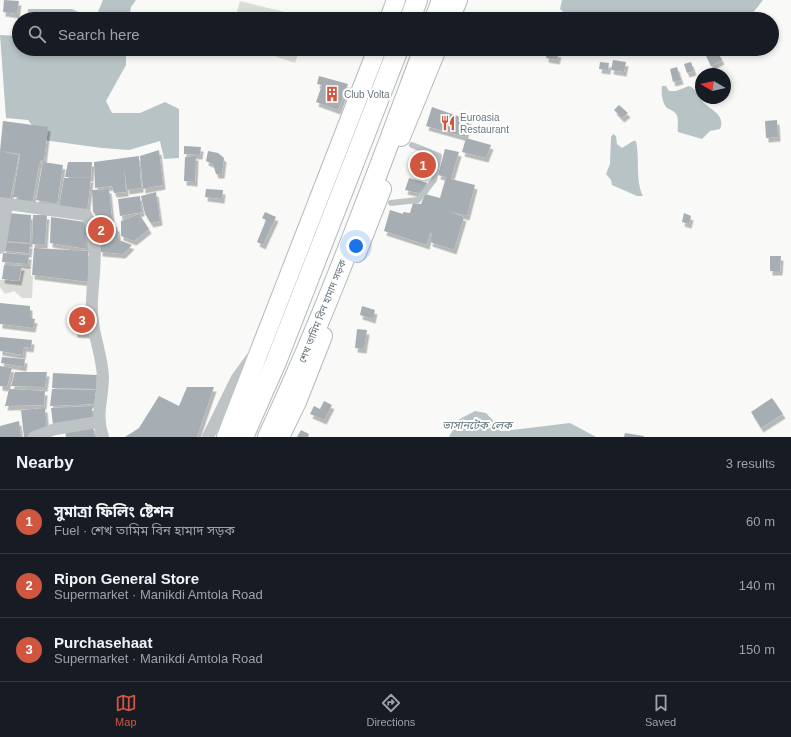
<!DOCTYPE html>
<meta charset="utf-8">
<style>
:root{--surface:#171b24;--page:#20242c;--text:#f1f3f6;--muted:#9ea1a6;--line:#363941;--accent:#d1563f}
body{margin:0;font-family:Helvetica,"Noto Sans Bengali",sans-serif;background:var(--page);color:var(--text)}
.compass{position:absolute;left:695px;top:68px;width:36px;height:36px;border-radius:50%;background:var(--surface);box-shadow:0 2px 6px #0003;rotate:279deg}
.you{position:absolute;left:356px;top:246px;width:14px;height:14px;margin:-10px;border:3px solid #fff;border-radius:50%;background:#1a73e8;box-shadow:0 0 0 6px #1a73e833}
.badge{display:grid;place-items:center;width:26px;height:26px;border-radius:50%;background:var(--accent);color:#fff;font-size:13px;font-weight:700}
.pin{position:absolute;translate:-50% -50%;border:2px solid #fff;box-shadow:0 1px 4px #0006}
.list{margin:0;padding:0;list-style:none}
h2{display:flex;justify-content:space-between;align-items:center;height:52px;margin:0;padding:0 16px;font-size:17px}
h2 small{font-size:13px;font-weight:400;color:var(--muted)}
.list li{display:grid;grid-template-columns:26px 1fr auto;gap:12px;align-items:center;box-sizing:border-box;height:64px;padding:0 16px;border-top:1px solid var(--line)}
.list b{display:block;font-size:15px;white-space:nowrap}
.list p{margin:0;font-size:13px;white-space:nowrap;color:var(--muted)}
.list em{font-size:13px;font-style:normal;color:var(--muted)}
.icon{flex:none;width:22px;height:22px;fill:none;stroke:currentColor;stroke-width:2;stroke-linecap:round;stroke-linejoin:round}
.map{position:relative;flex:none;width:791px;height:437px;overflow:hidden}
.search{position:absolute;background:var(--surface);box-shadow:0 2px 6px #0003;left:12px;right:12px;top:12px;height:44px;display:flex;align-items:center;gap:10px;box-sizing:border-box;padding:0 14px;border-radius:22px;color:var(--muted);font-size:15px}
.sheet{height:244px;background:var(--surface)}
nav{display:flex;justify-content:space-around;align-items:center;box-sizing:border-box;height:56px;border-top:1px solid var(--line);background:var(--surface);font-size:11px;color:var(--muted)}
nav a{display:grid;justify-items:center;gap:2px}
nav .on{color:var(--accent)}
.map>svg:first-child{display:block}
.green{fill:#daddd7}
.water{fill:#b8c3c6}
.building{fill:#a6aeb3;filter:url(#shadow)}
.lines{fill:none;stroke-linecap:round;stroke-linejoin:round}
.secondary-casing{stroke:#b3b9bd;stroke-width:20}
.primary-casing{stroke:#b2b8bb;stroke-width:22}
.lane{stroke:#bec3c6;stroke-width:6}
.street{stroke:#bec3c6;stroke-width:12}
.secondary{stroke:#fff;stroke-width:18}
.primary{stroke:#fff;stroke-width:20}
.labels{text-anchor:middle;stroke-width:4;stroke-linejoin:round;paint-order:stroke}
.poi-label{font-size:10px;fill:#66767f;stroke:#fff;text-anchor:start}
.street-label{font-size:10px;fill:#66767f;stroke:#fff}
.water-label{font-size:11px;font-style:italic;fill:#627478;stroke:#fff}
</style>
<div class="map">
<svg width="791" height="437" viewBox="0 0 791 437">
<defs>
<filter id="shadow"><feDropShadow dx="2.5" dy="4.5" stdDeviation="0" flood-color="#0004"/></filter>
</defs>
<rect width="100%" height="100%" fill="#f9f9f7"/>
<!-- green -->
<path class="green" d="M240 1 309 18 235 19Z
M254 49H300L295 63Z
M22 267H31V276H33L32 298H22L14 291 5 294 0 287V280L20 281Z"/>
<!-- water -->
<path class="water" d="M103 0H136L131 7 129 19H95Z
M562 0H763L752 14 744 19H571L560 9Z
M28 9H72L93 19H27Z
M0 35 19 36V49H126V65L106 101 112 113H140L165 102 179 109V158L164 159 160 141 129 150 102 148 43 140 28 120 6 118Z
M662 86H666L669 91H676L689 86C697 89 697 96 703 102 711 110 726 115 720 129L710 131 702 139 678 132C677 127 679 120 677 116 675 111 671 110 667 108 662 103 661 92 662 86Z
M613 134 616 136 617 144 622 148 633 141H636C640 159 635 180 643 196H637L612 185 611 180 606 174 610 164 611 137Z
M475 411 486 413 503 431 570 423 596 437H449L458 420Z"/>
<!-- building -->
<path class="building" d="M4 0 19 1 17 14 3 12Z
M547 51 559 53 557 60 546 58Z
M717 51 722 60 711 66 706 56Z
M613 60 626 62 624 72 611 70Z
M600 62 609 63 608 70 599 69Z
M691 62 694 71 687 73 684 64Z
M677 67 681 80 673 82 670 69Z
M319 76 348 84 338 110 316 102 322 85 317 84Z
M619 105 628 113 622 118 614 110Z
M432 107 469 120 465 137 426 126Z
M777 120 778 137 766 138 765 121Z
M3 121 48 127 44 161 41 160 39 165 32 205 17 202 18 197H13L20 154 0 151Z
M466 138 491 145 486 158 462 152Z
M184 146 201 147 200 155 184 154Z
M445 149 459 152 451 179 475 185 467 216 448 211 464 217 454 250 430 242 432 234 430 233 427 245 384 231 390 210 403 214V212L410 213 413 203 421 204 425 194 440 198 446 177 438 175Z
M159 150 163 185 143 189 140 156Z
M0 151 19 155 10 200 0 198Z
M208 151 218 153 224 158 222 174H216L213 164 206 161Z
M139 156 141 188 127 190 124 166 126 192 114 193 112 186 95 188 94 162Z
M196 156 195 182 184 181 185 157Z
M43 162 63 165 57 204 36 200Z
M68 162H92L91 177H65Z
M64 178H91L87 212 59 207Z
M409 178 427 183 423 194 405 190Z
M109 189 112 218H99L93 212 92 190Z
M206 189 223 190 222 199 205 197Z
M156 192 160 221 151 223 145 214 141 196Z
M140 196 142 212 120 216 118 199Z
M265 212 276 217 263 245 257 242 266 220 262 218Z
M7 213 31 215 30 243 3 241Z
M684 213 691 216 689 224 682 222Z
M139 214 149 229 134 241 121 236V221Z
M33 215H47L45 244H32Z
M51 217 85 222 87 249 50 243Z
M100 225 117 227 119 240 100 239Z
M100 240H119L132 245 123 254 100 252Z
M4 242 30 244 29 253 3 251Z
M34 248 88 251 89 282 32 275Z
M3 253 29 255 28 264 2 262Z
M770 256H781L780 271H770Z
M4 265 22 266 19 281 2 279Z
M0 303 30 306V318L35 319 33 328 0 324Z
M362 306 375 310 373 319 360 315Z
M77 315 87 316 89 334 75 333Z
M357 329 367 330 364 349 355 348Z
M0 337 32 340 31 348 24 347 23 355 0 351Z
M2 357 25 359 24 367 1 363Z
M0 366 12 368 7 387 0 386Z
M15 372H47L45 387 11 386Z
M53 373 97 375 96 389 52 388Z
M187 387H214L197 437H125L139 428 159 396 179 406Z
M9 389 45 391 44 405 5 406Z
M52 389 96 390 94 404 50 406Z
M772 398 783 414 761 428 751 412Z
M324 401 332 405 324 420 310 414 314 406 320 409Z
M92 406V419L53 425 51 408Z
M45 408 47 429 30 437H24L21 410Z
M19 421 21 437H0V426Z
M93 426 95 437H66L65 431Z
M301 430 309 434 308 437H297Z
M625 433 644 436V437H624Z"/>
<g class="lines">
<!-- secondary casing -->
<g class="secondary-casing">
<path id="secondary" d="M389 19 396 0
M450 19 458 0
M401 137 437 49
M357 253 382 189
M226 437 377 49
M280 437 297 402 323 336"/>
</g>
<!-- primary casing -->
<g class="primary-casing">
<path id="primary" d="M410 19 417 0
M435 19 442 0
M243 437 276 362 398 49
M268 437C327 311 375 179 424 49"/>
</g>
<!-- lane -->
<path class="lane" d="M391 203 418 200 434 180 439 156 412 145"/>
<!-- street -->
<path class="street" d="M0 203 86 215C103 238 90 286 92 314 93 335 102 355 103 377 103 399 95 415 103 437
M0 248 7 204
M34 437 55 429 98 422
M208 437 237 378 256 352 288 325"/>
<!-- secondary -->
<use href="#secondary" class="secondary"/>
<!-- primary -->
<use href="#primary" class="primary"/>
</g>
<!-- icons -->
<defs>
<g id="building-bare" transform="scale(1.2)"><path d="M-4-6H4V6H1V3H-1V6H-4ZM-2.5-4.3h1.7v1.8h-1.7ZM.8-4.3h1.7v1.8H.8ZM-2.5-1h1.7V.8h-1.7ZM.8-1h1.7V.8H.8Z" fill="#d1563f" stroke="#fff" stroke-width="2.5" paint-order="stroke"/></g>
<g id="restaurant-bare" transform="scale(1.2)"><path d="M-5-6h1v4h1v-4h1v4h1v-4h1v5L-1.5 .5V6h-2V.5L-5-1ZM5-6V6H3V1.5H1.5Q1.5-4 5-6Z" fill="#d1563f" stroke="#fff" stroke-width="2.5" paint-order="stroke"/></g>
</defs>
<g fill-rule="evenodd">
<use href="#building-bare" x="332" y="94"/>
<use href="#restaurant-bare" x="448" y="123"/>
</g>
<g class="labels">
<!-- poi labels -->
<g class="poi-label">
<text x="344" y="98">Club Volta</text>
<text x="460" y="121">Euroasia<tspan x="460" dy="12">Restaurant</tspan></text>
</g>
<!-- street labels -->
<g class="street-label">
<text transform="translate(322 311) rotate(-68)" y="4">শেখ তামিম বিন হামাদ সড়ক</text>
</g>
<!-- water labels -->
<g class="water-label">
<text x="477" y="429">ভাসানটেক লেক</text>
</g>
</g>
</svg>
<svg class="compass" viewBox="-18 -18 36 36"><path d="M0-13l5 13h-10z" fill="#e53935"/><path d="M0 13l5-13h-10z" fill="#9ea1a6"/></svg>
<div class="you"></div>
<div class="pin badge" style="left:423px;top:165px">1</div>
<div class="pin badge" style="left:101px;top:230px">2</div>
<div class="pin badge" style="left:82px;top:320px">3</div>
<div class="search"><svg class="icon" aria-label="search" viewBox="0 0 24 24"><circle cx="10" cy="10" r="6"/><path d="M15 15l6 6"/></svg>Search here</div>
</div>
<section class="sheet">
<h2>Nearby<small>3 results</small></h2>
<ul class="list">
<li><span class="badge">1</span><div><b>সুমাত্রা ফিলিং ষ্টেশন</b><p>Fuel · শেখ তামিম বিন হামাদ সড়ক</p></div><em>60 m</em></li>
<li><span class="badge">2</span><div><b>Ripon General Store</b><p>Supermarket · Manikdi Amtola Road</p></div><em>140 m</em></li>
<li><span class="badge">3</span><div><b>Purchasehaat</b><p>Supermarket · Manikdi Amtola Road</p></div><em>150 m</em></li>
</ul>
</section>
<nav>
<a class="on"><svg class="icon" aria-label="map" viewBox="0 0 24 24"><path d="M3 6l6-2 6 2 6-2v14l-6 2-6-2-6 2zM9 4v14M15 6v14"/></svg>Map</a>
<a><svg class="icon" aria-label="directions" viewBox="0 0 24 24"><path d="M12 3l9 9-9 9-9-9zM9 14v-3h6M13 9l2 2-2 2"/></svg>Directions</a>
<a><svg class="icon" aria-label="saved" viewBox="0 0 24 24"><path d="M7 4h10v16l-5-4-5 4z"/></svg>Saved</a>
</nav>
